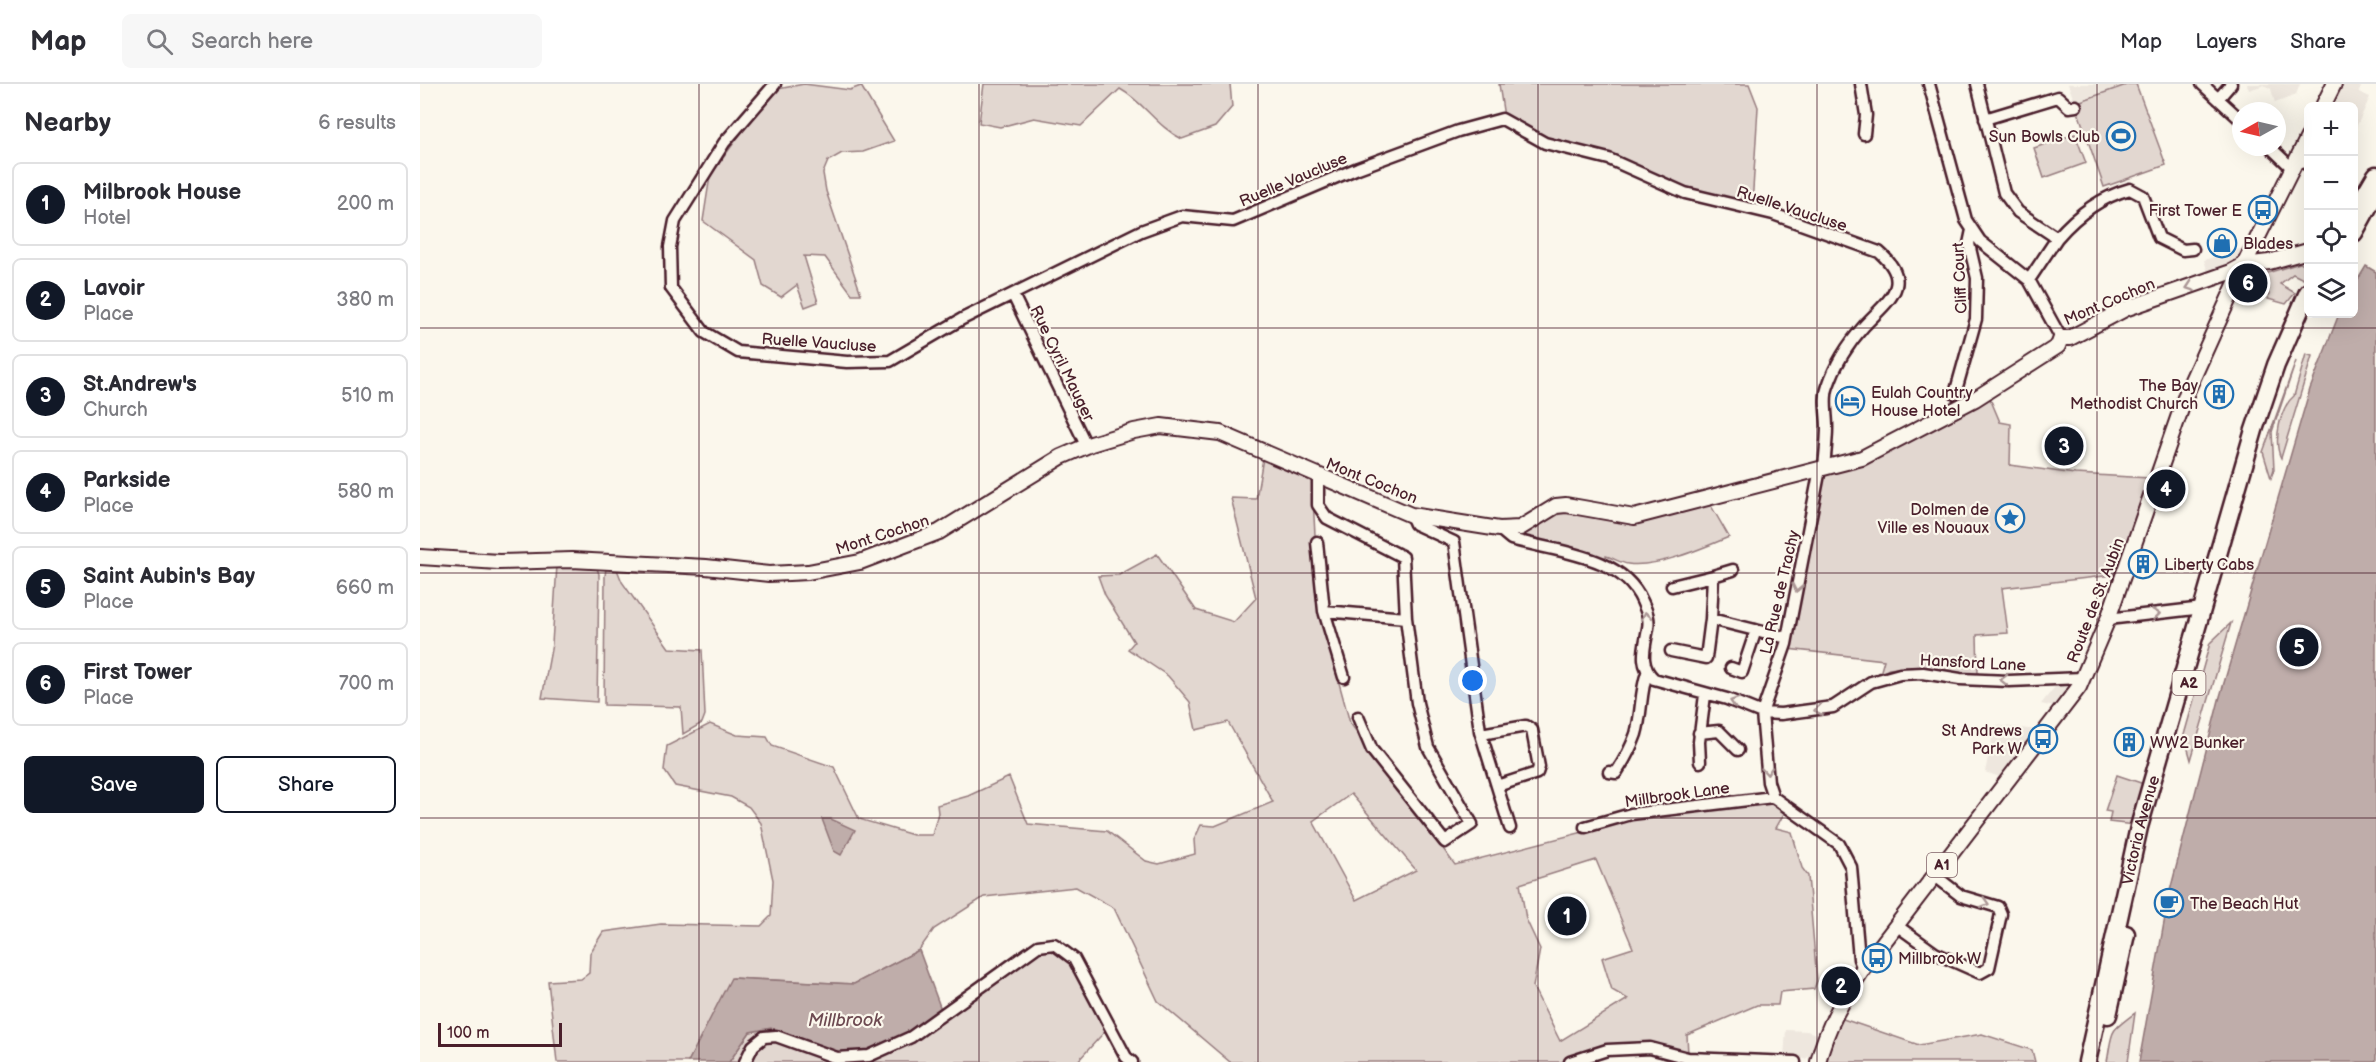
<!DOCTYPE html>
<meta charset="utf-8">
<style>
:root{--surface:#fff;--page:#f7f7f7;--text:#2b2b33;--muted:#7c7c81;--line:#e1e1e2;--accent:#111827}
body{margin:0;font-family:"Balsamiq Sans",sans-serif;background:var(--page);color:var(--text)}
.controls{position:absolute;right:18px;top:18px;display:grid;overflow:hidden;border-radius:9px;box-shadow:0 6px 24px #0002}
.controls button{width:54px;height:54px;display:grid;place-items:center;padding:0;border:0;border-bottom:2px solid var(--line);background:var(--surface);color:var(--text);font:30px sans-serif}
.compass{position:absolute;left:1812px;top:18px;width:54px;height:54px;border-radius:50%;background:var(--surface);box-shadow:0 6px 24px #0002;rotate:262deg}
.scale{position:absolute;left:18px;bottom:15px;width:124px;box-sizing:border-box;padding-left:6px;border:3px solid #4a1f2b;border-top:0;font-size:16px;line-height:21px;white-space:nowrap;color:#4a1f2b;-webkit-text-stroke:4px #fbf7ec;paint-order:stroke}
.you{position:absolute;left:1053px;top:597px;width:21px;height:21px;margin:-15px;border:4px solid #fff;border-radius:50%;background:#1a73e8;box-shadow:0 0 0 9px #1a73e833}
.badge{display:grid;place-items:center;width:39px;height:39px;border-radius:50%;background:var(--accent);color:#fff;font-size:20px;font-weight:700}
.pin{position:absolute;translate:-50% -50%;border:3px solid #fff;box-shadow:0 2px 6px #0006}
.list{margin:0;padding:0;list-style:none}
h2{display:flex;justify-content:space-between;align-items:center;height:78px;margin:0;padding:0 24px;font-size:26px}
h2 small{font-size:20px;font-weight:400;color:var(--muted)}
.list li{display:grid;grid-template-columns:39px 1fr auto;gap:18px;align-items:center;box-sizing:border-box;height:84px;margin:0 12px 12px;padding:0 12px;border:2px solid var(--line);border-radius:9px}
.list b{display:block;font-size:22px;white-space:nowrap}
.list p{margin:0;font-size:20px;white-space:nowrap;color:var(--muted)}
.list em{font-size:20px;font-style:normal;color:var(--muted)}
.actions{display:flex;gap:12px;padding:18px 24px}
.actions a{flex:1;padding:14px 0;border:2px solid var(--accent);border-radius:9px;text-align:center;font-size:21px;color:var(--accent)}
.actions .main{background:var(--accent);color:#fff}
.icon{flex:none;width:33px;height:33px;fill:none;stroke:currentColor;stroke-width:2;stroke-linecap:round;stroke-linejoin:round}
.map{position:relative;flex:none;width:1956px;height:978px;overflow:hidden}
header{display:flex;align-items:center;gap:36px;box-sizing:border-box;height:84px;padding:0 30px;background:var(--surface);border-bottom:2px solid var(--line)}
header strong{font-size:28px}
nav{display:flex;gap:33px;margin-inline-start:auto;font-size:21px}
.search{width:420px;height:54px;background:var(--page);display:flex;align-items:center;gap:15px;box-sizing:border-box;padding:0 21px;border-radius:9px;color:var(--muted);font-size:22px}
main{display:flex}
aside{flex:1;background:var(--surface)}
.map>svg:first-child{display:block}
.built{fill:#eee7de}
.green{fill:#e2d7d0;stroke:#967b7e;stroke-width:1.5;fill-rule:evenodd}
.water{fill:#bfadaa;stroke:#907477;stroke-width:1.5}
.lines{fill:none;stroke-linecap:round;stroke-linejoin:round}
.minor-casing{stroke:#4a1f2b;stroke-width:15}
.major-casing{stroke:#4a1f2b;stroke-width:18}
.highway-casing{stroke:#4a1f2b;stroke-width:21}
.minor{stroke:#fbf7ec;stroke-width:10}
.major{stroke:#fbf7ec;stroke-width:14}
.highway{stroke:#fbf7ec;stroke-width:16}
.oneway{stroke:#ab9695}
.grid{fill:none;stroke:#4a1f2b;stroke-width:1.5;stroke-opacity:0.55}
.labels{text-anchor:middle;stroke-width:4.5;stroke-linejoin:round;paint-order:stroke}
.shield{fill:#fbf7ec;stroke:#7f6065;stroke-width:1.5}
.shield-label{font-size:15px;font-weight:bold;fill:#4a1f2b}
.poi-label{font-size:16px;fill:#4a1f2b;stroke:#fbf7ec;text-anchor:start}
.street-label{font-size:16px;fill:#4a1f2b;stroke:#fbf7ec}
.water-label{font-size:18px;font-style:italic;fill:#6d4a51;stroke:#fbf7ec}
</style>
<header>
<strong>Map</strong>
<div class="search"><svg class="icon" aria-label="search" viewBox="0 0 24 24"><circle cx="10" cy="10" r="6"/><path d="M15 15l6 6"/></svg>Search here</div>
<nav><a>Map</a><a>Layers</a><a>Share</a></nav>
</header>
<main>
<aside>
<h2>Nearby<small>6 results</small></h2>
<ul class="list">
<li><span class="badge">1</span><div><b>Milbrook House</b><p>Hotel</p></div><em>200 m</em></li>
<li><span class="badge">2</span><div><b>Lavoir</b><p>Place</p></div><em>380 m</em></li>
<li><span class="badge">3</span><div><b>St.Andrew's</b><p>Church</p></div><em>510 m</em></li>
<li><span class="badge">4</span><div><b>Parkside</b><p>Place</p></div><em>580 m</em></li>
<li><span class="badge">5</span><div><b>Saint Aubin's Bay</b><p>Place</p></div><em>660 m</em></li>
<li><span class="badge">6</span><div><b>First Tower</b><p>Place</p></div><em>700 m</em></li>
</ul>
<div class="actions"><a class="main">Save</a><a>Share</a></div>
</aside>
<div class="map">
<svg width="1956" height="978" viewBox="0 0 1956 978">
<rect width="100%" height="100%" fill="#fbf7ec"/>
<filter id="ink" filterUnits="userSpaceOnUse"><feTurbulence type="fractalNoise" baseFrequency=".0167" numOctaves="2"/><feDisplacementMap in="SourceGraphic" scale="12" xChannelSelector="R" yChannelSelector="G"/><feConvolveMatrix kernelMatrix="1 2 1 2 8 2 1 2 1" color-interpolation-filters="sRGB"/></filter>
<g filter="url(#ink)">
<!-- built -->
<path class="built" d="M1648 0H1709L1655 19Z
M1827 0H1880L1876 11 1855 19 1851 5 1844 1 1829 6Z
M1920 0H1934L1941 3 1939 8 1950 13 1935 46 1934 22H1910Z
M1823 164 1815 180 1789 192 1784 176Z
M1638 599H1652L1635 623 1621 620Z
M1575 641 1617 646 1580 693 1565 688Z
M1366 946 1387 947 1399 951 1392 971 1385 975 1364 973Z"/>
<!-- green -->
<path class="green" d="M384 0 430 6 441 2 474 57 443 68 422 69 408 77 403 89 406 107 441 210H432L405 173 384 172 398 218 385 223 377 201 361 213 343 202 336 176 283 137 290 92 326 42 358 5Z
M564 0H810L812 23 795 43 762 55C737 43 724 18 700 5L661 42 614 34 580 43 559 39Z
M1079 0H1329L1338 23 1332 122C1247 102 1162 74 1084 33Z
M1709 0H1716L1746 81 1684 103 1655 19Z
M1655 50 1666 79 1624 94 1614 64Z
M1880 179 1888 183 1885 196 1873 190 1860 200 1875 209 1866 220 1848 215 1849 210 1833 203V197L1840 195 1841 191Z
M1886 270 1892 272 1861 374C1853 358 1860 323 1874 312Z
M1876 277 1852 348 1854 385 1851 394 1843 368Z
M1569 312 1580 338 1591 340 1590 381 1655 390 1730 394 1706 465 1693 491 1582 504 1588 549 1557 551 1558 590 1478 584 1469 585 1460 590 1464 576 1368 565 1403 389Z
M843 374 892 395 899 526 930 639 1035 781 1245 727 1351 716 1366 726 1356 744 1372 748 1382 784 1388 792 1397 897 1394 905 1360 908 1358 921H1337L1267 951 1268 970 1219 962 1177 973V978H810L738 917 694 824 656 803 564 813 514 845 499 866 434 900 313 894 268 978H137L128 897 161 895 169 889 170 869 183 848 241 840 341 842 351 832 353 796 341 739 329 723 311 713 255 702 244 686 247 662 290 640 317 651 347 653 352 662 414 683 439 735 493 751H512L518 729 517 721 548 712 589 693 608 740 687 747 726 777 739 780 775 770 774 756 781 741 795 742 853 718 808 638 776 646 770 618 748 592 708 565 714 558 685 511 678 492 699 491 737 470 776 526 814 538 836 514 811 414 836 415ZM931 710 996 786 936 816 893 737ZM1176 776 1213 864 1182 874 1192 906 1208 915 1140 957 1113 903 1120 865 1106 835 1100 800Z
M1290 420 1309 453C1283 464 1237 484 1208 480 1201 479 1193 474 1186 472L1183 477 1099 453 1096 449 1140 427 1216 440Z
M137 481 176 482 179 490 177 618 122 614 132 560Z
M196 483 202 498 249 564 282 566 285 631 282 639 263 650 261 623 184 621 185 492 186 484Z
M1811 539 1771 676 1764 651 1790 559Z
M1697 691 1724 700 1714 741 1689 738 1691 728 1685 727Z
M634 860 654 875 690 942 657 978H309L330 948 351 944 417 974 449 972 618 862Z
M1715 929 1708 978H1687C1693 945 1688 949 1715 929Z
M1420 934 1499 961 1562 950 1612 966 1615 978H1404Z"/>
<!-- water -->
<path class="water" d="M1946 182 1956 188V978H1719L1747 822H1750L1751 817 1748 816 1751 803 1799 616 1890 305 1919 230H1934V202Z
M402 735H411L435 746 421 771 414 767Z
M499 866 522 928 486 955 449 972 417 974 351 944 330 948 309 978H268L311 894 434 900Z"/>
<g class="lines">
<!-- minor casing -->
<g class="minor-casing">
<path id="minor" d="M355 0 304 59 255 137 250 163 251 204 284 248 318 268 427 278 470 277 542 235 721 147 762 132 813 137 938 84 1038 47 1082 35 1125 59 1189 75 1265 109 1353 130 1459 168C1496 200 1467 217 1444 242 1429 259 1415 281 1408 302 1403 314 1407 329 1407 343 1407 357 1405 371 1404 384
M1441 0 1446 31 1444 50
M1509 0 1546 136 1560 157 1609 196 1641 254
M1557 0 1584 109 1598 128 1637 154 1609 196
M1782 0 1821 36
M1798 15 1811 0
M1565 35 1638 13 1649 23 1656 22
M1850 63 1873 85
M1878 75 1888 81
M1637 154C1656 132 1681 113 1710 105L1723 112 1739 154 1763 166 1773 165
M593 211 666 361
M1535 310 1556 235 1557 194 1549 160 1552 146
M1400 385 1366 560 1342 629 1348 698 1353 713 1419 760 1431 783 1439 875 1443 885
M898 392V421L907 434 983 473 986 534 997 619 1008 663 1052 740 1025 758 952 666 938 633
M991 431 995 440 1034 458 1060 647 1090 744
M1079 445 1091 455C1136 468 1201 470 1222 517 1226 526 1230 534 1228 544 1225 563 1218 580 1234 595L1307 615 1342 629 1361 630 1413 623 1451 598 1480 590 1503 589 1540 595 1589 597 1663 594
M897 458 904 527 924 593
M1293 492 1313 486
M1252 502 1293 492 1291 535 1367 554
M904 527 986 534
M1688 535 1783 524
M1251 567 1286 574 1291 535
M1311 584 1322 588 1336 546
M1279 649 1299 647 1318 666
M1061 650 1106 642 1112 646 1119 683 1117 689 1077 702
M1280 678 1279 658 1285 611
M1189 688 1196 689C1204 677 1211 664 1216 650 1222 629 1220 609 1227 589
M1165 743 1211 730 1353 713
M1476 841 1515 869 1560 889 1569 884 1581 830 1578 823 1541 812 1514 791
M325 978 333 962 344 953 356 952 417 974 449 972 491 953 618 862 634 860 654 875 706 973 712 978
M1150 978 1187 966 1230 964 1268 974 1375 978"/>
</g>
<!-- major casing -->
<g class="major-casing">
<path id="major" d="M1903 22 1914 0
M0 473 79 478 152 476 286 483 349 490 388 488 440 478 519 448 641 373 671 360 714 347 741 342 800 349 991 431 1079 445 1100 444 1136 422 1146 421 1214 433 1442 374 1555 315 1638 262 1641 254H1650L1705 225 1811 188 1824 181 1849 178 1888 167
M1398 978C1407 942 1423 915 1443 885L1659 603 1688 535 1768 305 1824 181 1888 53"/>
</g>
<!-- highway casing -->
<g class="highway-casing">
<g id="highway">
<path d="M1940 118 1956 91"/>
<path d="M1934 149 1956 109"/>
<path d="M1688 931 1706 850"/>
<path id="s1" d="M1667 978 1719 743 1834 346 1856 281 1888 208"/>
</g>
</g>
<!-- minor -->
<use href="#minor" class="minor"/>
<!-- major -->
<use href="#major" class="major"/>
<!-- highway -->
<use href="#highway" class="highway"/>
</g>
<!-- one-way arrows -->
<defs><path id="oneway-chevron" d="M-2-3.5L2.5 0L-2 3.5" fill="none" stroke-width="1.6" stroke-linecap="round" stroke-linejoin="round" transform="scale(1.5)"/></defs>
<g class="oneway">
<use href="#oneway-chevron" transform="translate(1770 203) rotate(161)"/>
<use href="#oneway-chevron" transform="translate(1377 504) rotate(101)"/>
<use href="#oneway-chevron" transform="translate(1736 530) rotate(-7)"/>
<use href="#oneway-chevron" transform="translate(1226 532) rotate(-101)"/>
<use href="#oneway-chevron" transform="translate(1584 596) rotate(-179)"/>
<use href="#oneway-chevron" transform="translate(1314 618) rotate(-162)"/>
<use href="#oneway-chevron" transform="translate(1398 626) rotate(172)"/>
<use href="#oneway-chevron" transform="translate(1347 687) rotate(85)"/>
<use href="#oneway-chevron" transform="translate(1565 819) rotate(17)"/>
</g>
</g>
<!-- grid -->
<path class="grid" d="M279 0V978M559 0V978M838 0V978M1118 0V978M1397 0V978M1677 0V978M0 244H1956M0 489H1956M0 734H1956"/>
<!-- icons -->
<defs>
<g id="stadium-ring" transform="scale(1.5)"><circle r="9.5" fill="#fbf7ec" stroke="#1f6fb2" stroke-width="1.5"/><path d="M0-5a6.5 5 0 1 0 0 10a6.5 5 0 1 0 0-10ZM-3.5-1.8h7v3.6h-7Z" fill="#1f6fb2"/></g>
<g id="bus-ring" transform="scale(1.5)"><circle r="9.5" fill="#fbf7ec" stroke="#1f6fb2" stroke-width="1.5"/><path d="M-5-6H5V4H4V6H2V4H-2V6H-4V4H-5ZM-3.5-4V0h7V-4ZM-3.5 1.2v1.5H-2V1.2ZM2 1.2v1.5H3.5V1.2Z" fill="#1f6fb2"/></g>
<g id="shop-ring" transform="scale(1.5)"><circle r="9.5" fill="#fbf7ec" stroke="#1f6fb2" stroke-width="1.5"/><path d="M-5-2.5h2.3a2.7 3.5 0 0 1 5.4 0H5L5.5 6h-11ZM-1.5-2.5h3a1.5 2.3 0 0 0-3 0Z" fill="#1f6fb2"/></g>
<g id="building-ring" transform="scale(1.5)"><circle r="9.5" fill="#fbf7ec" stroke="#1f6fb2" stroke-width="1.5"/><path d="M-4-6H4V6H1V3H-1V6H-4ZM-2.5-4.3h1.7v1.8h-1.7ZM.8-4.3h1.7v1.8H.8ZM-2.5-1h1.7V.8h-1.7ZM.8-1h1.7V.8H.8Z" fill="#1f6fb2"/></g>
<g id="hotel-ring" transform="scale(1.5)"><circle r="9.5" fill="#fbf7ec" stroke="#1f6fb2" stroke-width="1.5"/><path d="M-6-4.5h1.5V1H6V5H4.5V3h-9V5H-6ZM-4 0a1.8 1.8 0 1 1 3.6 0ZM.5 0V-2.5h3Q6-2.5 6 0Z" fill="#1f6fb2"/></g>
<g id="sight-ring" transform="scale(1.5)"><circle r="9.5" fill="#fbf7ec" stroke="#1f6fb2" stroke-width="1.5"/><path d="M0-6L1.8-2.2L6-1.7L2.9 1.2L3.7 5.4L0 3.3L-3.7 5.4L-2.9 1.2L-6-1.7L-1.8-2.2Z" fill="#1f6fb2"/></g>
<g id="cafe-ring" transform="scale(1.5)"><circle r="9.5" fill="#fbf7ec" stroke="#1f6fb2" stroke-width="1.5"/><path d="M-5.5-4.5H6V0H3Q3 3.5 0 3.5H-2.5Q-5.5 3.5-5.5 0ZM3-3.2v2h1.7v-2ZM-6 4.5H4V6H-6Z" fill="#1f6fb2"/></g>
</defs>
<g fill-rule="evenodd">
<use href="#stadium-ring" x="1701" y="52"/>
<use href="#bus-ring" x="1843" y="126"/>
<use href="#shop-ring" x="1802" y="159"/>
<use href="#building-ring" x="1799" y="310"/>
<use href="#hotel-ring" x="1430" y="317"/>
<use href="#sight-ring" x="1590" y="434"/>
<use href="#building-ring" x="1723" y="480"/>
<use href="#bus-ring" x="1623" y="655"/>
<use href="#building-ring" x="1709" y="658"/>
<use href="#cafe-ring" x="1749" y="819"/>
<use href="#bus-ring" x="1457" y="874"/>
</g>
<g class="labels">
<!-- shield labels -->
<g class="shield">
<rect x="1752.5" y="587" width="33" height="24" rx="4.5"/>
<rect x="1507" y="769" width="30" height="24" rx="4.5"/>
</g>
<g class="shield-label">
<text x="1769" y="604">A2</text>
<text x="1522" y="786">A1</text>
</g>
<!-- poi labels -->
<g class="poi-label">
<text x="1680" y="58" text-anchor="end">Sun Bowls Club</text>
<text x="1822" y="132" text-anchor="end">First Tower E</text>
<text x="1823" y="165">Blades</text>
<text x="1778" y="307" text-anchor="end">The Bay<tspan x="1778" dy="18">Methodist Church</tspan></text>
<text x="1451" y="314">Eulah Country<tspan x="1451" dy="18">House Hotel</tspan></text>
<text x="1569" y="431" text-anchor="end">Dolmen de<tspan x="1569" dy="18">Ville es Nouaux</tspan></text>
<text x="1744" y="486">Liberty Cabs</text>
<text x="1602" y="652" text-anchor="end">St Andrews<tspan x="1602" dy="18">Park W</tspan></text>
<text x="1730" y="664">WW2 Bunker</text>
<text x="1770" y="825">The Beach Hut</text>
<text x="1478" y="880">Millbrook W</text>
</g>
<!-- street labels -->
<g class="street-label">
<text transform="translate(873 95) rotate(-23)" y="6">Ruelle Vaucluse</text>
<text transform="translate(1372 124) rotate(18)" y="6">Ruelle Vaucluse</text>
<text transform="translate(1539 194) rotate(-93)" y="6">Cliff Court</text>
<text transform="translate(1689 217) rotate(-23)" y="6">Mont Cochon</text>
<text transform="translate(399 258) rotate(4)" y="6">Ruelle Vaucluse</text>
<text transform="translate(643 279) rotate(64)" y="6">Rue Cyril Mauger</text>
<text transform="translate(952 396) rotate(22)" y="6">Mont Cochon</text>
<text transform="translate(462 450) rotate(-18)" y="6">Mont Cochon</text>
<text transform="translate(1359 508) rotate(-77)" y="6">La Rue de Trachy</text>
<text transform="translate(1675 516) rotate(-69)" y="6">Route de St. Aubin</text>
<text transform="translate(1553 578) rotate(3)" y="6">Hansford Lane</text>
<text transform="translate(1257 710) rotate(-8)" y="6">Millbrook Lane</text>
<text dy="6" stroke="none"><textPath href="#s1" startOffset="238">Victoria Avenue</textPath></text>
</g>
<!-- water labels -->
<g class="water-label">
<text x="425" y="942">Millbrook</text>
</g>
</g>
</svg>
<div class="controls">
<button>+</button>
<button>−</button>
<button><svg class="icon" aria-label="locate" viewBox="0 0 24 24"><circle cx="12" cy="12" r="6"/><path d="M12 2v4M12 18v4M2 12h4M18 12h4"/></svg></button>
<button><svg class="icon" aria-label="layers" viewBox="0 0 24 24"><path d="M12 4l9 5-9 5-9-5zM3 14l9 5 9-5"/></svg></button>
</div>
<svg class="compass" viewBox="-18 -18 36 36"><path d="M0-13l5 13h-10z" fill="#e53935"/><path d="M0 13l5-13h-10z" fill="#7c7c81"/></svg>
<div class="scale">100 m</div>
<div class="you"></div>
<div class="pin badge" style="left:1147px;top:832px">1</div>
<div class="pin badge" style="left:1421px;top:902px">2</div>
<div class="pin badge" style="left:1644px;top:362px">3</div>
<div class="pin badge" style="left:1746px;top:405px">4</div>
<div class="pin badge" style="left:1879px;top:563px">5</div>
<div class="pin badge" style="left:1828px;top:199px">6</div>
</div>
</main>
